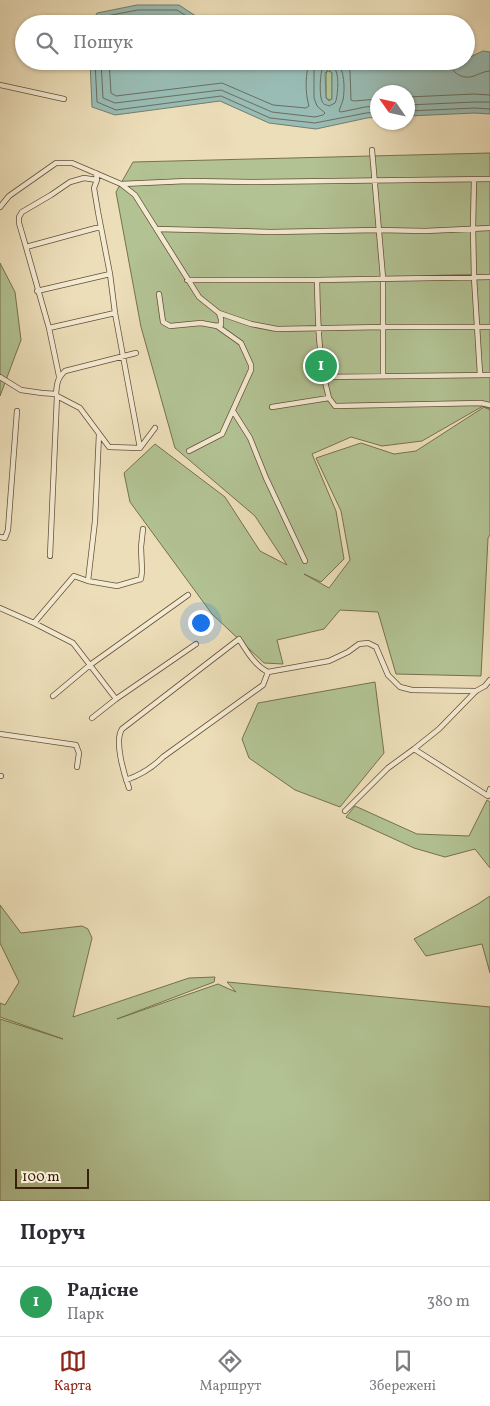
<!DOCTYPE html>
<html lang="uk">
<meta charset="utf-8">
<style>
:root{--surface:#fff;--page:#f7f7f7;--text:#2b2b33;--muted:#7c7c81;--line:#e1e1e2;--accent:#8f2418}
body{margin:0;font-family:Vollkorn,serif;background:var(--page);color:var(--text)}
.compass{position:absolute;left:370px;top:85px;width:45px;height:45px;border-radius:50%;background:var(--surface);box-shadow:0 1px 4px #0004;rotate:304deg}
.scale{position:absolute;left:15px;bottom:12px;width:74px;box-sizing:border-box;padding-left:5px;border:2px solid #3a200b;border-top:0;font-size:14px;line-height:18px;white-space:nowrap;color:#3a200b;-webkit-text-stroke:4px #f3ead2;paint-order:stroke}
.you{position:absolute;left:200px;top:622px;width:18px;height:18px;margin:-12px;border:4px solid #fff;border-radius:50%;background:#1a73e8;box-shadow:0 0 0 8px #1a73e833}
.badge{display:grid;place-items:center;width:32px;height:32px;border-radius:50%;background:var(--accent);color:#fff;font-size:16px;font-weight:700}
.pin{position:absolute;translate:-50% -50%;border:2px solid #fff;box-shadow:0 1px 5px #0006}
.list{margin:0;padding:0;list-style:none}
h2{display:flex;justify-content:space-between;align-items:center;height:65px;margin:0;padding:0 20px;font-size:21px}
h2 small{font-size:16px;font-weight:400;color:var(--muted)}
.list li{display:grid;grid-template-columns:32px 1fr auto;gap:15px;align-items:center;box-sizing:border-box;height:70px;padding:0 20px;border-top:1px solid var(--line)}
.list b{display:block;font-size:19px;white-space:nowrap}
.list p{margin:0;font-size:16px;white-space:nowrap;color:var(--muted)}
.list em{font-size:16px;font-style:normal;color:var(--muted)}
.icon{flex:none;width:28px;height:28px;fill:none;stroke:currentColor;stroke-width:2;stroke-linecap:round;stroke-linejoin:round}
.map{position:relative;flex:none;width:490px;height:1201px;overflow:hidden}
.search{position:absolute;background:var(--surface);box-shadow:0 1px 4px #0004;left:15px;right:15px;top:15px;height:55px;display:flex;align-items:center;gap:12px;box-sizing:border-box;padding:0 18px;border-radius:28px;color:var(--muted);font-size:19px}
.sheet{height:135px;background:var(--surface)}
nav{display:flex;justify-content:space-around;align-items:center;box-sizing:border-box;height:70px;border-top:1px solid var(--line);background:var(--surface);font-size:14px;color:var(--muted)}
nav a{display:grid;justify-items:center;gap:2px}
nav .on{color:var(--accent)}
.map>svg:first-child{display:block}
.green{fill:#b2c293;stroke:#76714f}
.water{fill:#99bcb4;stroke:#737e70}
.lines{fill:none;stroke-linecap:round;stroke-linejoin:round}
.shore{stroke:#6a6e60;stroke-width:1}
.minor-casing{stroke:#665036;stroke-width:6}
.minor{stroke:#f3ead2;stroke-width:4.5}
</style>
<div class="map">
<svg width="490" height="1201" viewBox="0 0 490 1201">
<rect width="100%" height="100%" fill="#ecdeb9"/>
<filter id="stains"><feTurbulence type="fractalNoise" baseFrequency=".004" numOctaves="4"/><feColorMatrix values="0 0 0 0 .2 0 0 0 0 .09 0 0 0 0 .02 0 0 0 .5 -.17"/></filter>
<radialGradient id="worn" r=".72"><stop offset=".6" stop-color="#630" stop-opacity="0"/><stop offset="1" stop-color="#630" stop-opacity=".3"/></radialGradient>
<!-- green -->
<path class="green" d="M327 71H329L332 73V98L330 100 326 98V74Z
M490 153V409L483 406 422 441 382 446 351 437 312 454 336 511 344 559 321 582 304 574 329 588 350 560 341 511 316 458 361 443 394 454 416 451 484 407 490 410V535L488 538 481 676 396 674 378 612 340 610 324 629 277 640 283 664 264 663 212 614 130 502 124 473 155 444 225 497 260 551 287 565 255 516 175 448 141 327 116 192 133 162Z
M0 263 15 292 21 340 0 396Z
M375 682 384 753 340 807 295 790 249 758 242 739 258 703Z
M487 800 490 802V868L475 849 445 857 414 848 346 817 355 806 417 834 469 836Z
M490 896V973L482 944 426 956 414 939 478 904Z
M0 905 21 933 82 926 88 929 92 938 73 1017 189 978 215 977 214 982 117 1019 218 984 236 992 227 982 490 1007V1201H0V1019L63 1039 0 1017V1003L5 1005 19 982 0 943Z"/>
<!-- water -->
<path class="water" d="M137 5H179L208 24H91L97 13Z
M483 51 490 52V114L475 113 408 116V92H378L377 117 367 118 316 129 269 123 220 101 115 115 92 107 90 61H328V70L325 73 326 98 329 101 332 99V73L330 71V61H466V59Z"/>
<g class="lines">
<!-- shore -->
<path class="shore" d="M97 24 101 17 138 10H177L199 24
M104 24 138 16H175L187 24
M95 61 97 102 116 110 221 96 270 118 315 123 366 113 378 112
M101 61 103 98 115 103 221 90 272 112 315 117 323 115 325 113 317 106 314 98V71L317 65 321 61
M109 61 111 93 116 96 222 83 273 105 306 108 309 106C305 94 305 72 310 61
M336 61C345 69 345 89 343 100 342 104 340 107 339 111L341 112 365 107 378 106
M347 61 350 72 351 100 354 101 378 99
M448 61C452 73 462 80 474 76 480 74 484 71 490 71
M330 65C333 67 335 67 336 71 339 77 338 98 335 103L329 106C325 104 323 105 322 101 319 95 320 72 323 67Z
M408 97 474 94 490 95
M408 105 474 102H490
M408 111 475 108 490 109"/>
<!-- minor casing -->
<g class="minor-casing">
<path id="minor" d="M0 85 64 99
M372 150 383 278V376
M96 173 97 180 94 188 98 212 110 274 115 313 140 448
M474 179 473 228 474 277 480 374
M121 184 187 181 252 182 490 179
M0 207 9 196 56 163H72L121 184 135 195 199 297 219 313 251 324 277 329 383 327H490
M157 229 271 232 378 230 425 231 490 228
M26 247 96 228H101
M187 280H317L490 277
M317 280C318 321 318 358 329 398
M37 291 110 274
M159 294 163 322 170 326 201 323 217 326 221 325V319L219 313
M49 328 115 313
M59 376 49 328 26 247 19 223V217L22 212 51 195 70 182 84 178 97 180
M0 377 21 390 42 393 56 394 57 396 80 408 109 447 140 448 155 428
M323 377 490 375
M56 394C57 383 57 379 65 371L136 353
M272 407 329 398 335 406 481 403 490 405
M233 411 250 438 266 478 305 561
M189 451 222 434 251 370V365L241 343 217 326
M0 537 5 538 8 530 17 411
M50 556 57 396
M88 581 95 521 99 434
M0 608 34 623 73 643 116 699
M34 623 74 576 88 581 117 586 141 579 142 571 141 547 143 529
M53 696 90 665 188 595
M92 718 116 699 196 644
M0 734 76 745 79 753 77 767
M414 749 488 796 490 789
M0 776H1
M126 780C141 775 152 768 163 757L263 685 268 672
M129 788C124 774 114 741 122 729L239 639C246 650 255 666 268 672L329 661 348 652 359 644 368 643 376 647 388 675 400 687 412 690 476 691
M345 811 388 768 414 749 439 729 476 691 485 686 490 680"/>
</g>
<!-- minor -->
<use href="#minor" class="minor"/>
</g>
<rect width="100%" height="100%" filter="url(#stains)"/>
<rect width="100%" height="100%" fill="url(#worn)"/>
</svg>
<svg class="compass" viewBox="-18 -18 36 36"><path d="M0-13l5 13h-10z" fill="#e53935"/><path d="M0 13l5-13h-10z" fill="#7c7c81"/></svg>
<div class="scale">100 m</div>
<div class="you"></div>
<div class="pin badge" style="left:321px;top:366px;background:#2e9e5b">1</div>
<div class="search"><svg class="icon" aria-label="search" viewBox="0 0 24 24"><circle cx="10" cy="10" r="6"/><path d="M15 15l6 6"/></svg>Пошук</div>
</div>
<section class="sheet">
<h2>Поруч<small></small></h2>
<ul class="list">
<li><span class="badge" style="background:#2e9e5b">1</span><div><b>Радісне</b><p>Парк</p></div><em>380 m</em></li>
</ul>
</section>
<nav>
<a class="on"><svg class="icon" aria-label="map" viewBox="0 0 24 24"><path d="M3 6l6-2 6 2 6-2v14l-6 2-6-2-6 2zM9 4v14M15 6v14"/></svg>Карта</a>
<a><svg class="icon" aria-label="directions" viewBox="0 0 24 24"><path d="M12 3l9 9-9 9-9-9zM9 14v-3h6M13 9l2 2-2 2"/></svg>Маршрут</a>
<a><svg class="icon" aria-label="saved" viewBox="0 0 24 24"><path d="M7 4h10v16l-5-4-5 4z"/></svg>Збережені</a>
</nav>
